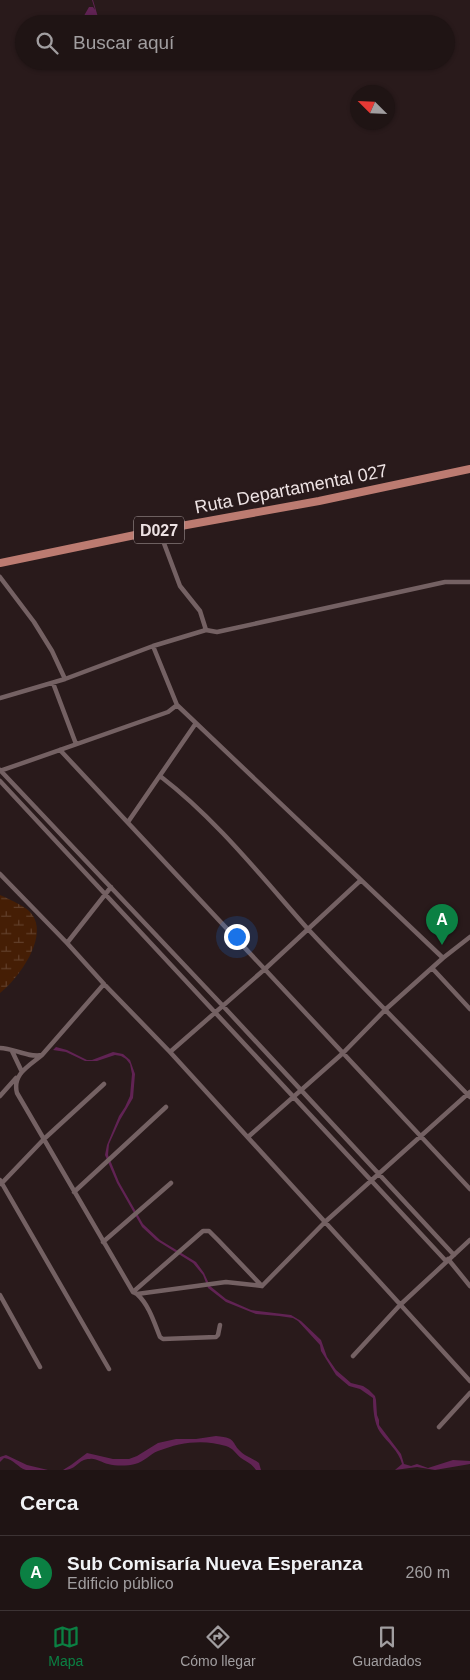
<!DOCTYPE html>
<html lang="es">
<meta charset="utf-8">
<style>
:root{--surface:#1f1414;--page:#271d1d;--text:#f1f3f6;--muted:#a19ea0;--line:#3c3334;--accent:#0b8043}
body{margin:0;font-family:Helvetica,sans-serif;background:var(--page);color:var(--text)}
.compass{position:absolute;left:350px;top:85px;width:45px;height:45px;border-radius:50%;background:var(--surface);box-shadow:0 1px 4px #0004;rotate:294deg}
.you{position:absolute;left:236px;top:936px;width:18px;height:18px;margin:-12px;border:4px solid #fff;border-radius:50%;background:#1a73e8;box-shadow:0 0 0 8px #1a73e833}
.badge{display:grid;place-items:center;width:32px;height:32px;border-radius:50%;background:var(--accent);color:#fff;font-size:16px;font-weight:700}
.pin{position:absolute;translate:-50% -41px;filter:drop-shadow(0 1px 2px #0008)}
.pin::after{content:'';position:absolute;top:26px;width:18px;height:15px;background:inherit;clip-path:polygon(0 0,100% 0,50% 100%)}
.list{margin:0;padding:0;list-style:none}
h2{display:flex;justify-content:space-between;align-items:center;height:65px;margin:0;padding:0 20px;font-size:21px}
h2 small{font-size:16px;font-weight:400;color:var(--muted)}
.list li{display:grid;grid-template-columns:32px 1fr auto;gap:15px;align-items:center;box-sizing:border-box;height:75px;padding:0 20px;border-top:1px solid var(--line)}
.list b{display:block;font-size:19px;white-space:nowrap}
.list p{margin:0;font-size:16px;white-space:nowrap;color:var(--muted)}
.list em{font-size:16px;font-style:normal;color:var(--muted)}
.icon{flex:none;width:28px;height:28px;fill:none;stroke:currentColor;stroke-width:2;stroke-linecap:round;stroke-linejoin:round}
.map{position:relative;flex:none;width:470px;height:1470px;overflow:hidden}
.search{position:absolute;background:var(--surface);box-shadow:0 1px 4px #0004;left:15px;right:15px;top:15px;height:55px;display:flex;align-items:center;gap:12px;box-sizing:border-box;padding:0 18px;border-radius:28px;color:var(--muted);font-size:19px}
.sheet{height:140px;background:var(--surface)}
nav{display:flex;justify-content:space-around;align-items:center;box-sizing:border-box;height:70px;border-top:1px solid var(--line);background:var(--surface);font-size:14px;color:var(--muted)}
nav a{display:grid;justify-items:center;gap:2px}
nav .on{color:var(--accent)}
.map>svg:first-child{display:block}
.wetland{fill:url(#wetland-marsh)}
.water{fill:#612354}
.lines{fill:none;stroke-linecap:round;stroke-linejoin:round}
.street{stroke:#746163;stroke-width:4.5}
.primary{stroke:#bc7b71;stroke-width:8}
.labels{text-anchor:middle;stroke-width:4;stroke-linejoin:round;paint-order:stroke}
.shield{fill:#291a1b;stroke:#b2a6a7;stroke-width:1}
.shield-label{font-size:16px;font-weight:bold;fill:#ede2e3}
.street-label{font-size:18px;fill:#ede2e3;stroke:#291a1b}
</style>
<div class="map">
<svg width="470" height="1470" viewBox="0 0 470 1470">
<defs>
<pattern id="wetland-marsh" width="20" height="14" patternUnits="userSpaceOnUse" patternTransform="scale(1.25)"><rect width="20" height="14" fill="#451e05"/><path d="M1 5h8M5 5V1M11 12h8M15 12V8" fill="none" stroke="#603e29"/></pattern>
</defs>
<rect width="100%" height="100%" fill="#291a1b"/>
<!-- wetland -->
<path class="wetland" d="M0 895C9 899 20 904 28 910 53 932 19 978 0 993Z"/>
<!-- water -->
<path class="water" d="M92 0H93L100 24 95 15 90 21 82 23 81 21 89 7H93L95 10Z
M56 1047 67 1050 87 1060H92L113 1052 123 1054 130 1060 135 1074 133 1098 120 1120 109 1144 108 1155 119 1182 143 1224 160 1240 196 1262 204 1273 210 1286 226 1299 251 1310 291 1315 301 1321 321 1340 327 1357 336 1370 351 1383 363 1386 369 1390 375 1396 376 1400 377 1415 379 1420V1425L401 1454 404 1464 411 1466 417 1464 428 1468 453 1460 470 1461V1464L435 1470 417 1467 395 1470 402 1464C399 1451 387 1442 380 1432 374 1423 373 1409 373 1398L360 1389 349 1386 336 1375 321 1351 320 1345 298 1321 293 1318 279 1316 256 1314 226 1302 208 1288 203 1275 193 1263 156 1240 142 1227 117 1183 105 1155 107 1145 119 1116 125 1107 130 1096 132 1074 130 1064 126 1059 121 1056 115 1055 97 1061H85L66 1052 53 1050Z
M216 1436C240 1438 229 1444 245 1455 250 1458 255 1460 259 1463L261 1470H256C252 1464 247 1462 241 1458 236 1454 233 1448 226 1446 204 1439 180 1442 158 1451 150 1454 144 1462 135 1464 127 1466 116 1466 108 1464 102 1463 96 1458 90 1459 77 1459 78 1470 63 1470L71 1465 87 1453 113 1459H129L137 1456 158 1443 176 1439H196Z
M6 1455 27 1465 48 1470C42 1470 33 1470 26 1470 18 1468 14 1459 4 1458L0 1462V1457Z"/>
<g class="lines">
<!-- street -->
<path class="street" d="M0 577 34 622 52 651 65 679 0 698
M206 630 217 632 445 582H470
M153 646 177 705 443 958
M65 679 153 646 206 630 200 611 180 586 159 530
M53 683 76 744
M60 750 470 1189
M0 770 223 1006 454 1255
M0 771 168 712 177 705
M160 776C216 819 260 875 307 928 360 985 416 1041 470 1097
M0 781 446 1261
M128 822 196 723
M0 874 67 943
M111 887 67 943 104 984 170 1052 470 1381
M432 968 470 1009
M0 1048C14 1048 27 1058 42 1055L104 984
M12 1051 22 1072
M170 1052 265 969 361 880
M42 1055C29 1066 12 1074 17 1093L133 1292 137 1294 226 1282 262 1286 325 1222 470 1092
M0 1096 16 1078
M248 1137 343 1053 386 1009 443 958 470 937
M0 1180 109 1369
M1 1184 44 1139 104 1084
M74 1192 166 1107
M103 1242 171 1183
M448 1259 470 1286
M133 1292 203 1231H209L218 1240 262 1286
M137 1294C149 1305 154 1322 160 1337L163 1339 216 1337 218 1335 220 1325
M0 1295 40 1367
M353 1356 400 1305 470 1240
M439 1427 470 1393"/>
<!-- primary -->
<path class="primary" d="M0 563 159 530 319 501 470 469"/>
</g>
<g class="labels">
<!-- shield labels -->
<rect class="shield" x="134" y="516.5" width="50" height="27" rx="4"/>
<g class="shield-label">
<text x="159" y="536">D027</text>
</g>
<!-- street labels -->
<g class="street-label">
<text transform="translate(291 489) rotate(-11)" y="6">Ruta Departamental 027</text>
</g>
</g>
</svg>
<svg class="compass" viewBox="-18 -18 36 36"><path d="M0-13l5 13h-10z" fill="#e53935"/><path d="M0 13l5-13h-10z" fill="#a19ea0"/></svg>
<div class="you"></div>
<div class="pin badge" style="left:442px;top:945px">A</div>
<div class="search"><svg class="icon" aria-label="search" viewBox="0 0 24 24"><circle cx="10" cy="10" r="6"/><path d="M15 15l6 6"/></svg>Buscar aquí</div>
</div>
<section class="sheet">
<h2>Cerca<small></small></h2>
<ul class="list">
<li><span class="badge">A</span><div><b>Sub Comisaría Nueva Esperanza</b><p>Edificio público</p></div><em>260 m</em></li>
</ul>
</section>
<nav>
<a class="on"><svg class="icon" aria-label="map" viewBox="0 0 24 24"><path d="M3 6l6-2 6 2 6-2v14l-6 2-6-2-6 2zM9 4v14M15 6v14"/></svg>Mapa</a>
<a><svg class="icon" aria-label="directions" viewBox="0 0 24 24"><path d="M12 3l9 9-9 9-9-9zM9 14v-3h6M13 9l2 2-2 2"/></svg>Cómo llegar</a>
<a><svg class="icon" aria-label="saved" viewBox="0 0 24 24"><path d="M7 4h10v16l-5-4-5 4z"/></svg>Guardados</a>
</nav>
